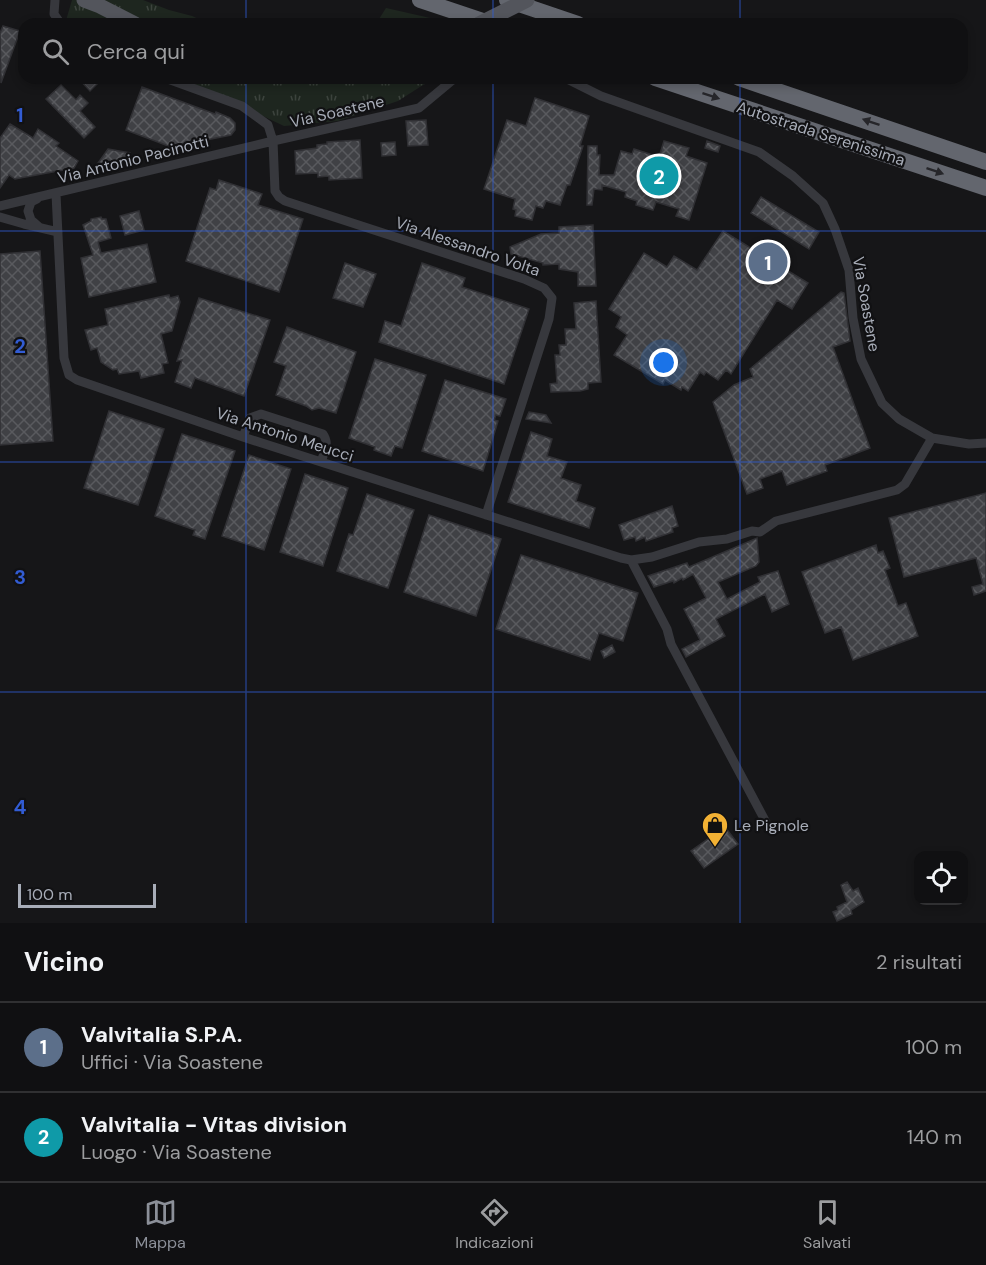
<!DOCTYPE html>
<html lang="it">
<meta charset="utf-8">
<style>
:root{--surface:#101012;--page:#1e1e20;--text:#f1f3f6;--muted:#9c9d9f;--line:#303032;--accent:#8c9099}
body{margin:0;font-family:"DM Sans",sans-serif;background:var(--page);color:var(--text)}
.controls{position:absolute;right:18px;bottom:18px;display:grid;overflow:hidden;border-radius:12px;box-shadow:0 3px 9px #0003}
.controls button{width:54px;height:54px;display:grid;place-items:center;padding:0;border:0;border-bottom:2px solid var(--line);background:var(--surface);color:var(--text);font:30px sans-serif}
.scale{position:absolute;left:18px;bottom:15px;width:138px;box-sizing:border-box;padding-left:6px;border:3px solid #a8adb8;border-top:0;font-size:16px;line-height:21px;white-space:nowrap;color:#a8adb8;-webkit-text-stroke:4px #111113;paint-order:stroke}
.you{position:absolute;left:664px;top:363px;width:21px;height:21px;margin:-15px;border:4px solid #fff;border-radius:50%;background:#1a73e8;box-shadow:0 0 0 9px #1a73e833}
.badge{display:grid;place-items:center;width:39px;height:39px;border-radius:50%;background:var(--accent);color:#fff;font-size:20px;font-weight:700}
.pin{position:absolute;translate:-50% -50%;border:3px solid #fff;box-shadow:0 2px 6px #0006}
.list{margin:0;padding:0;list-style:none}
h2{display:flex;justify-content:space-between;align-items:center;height:78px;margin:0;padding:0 24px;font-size:26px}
h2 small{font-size:20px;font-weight:400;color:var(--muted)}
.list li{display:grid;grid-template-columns:39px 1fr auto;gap:18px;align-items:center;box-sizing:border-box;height:90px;padding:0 24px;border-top:2px solid var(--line)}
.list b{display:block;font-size:22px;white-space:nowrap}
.list p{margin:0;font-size:20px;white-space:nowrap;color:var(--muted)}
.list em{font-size:20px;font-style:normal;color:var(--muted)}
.icon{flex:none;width:33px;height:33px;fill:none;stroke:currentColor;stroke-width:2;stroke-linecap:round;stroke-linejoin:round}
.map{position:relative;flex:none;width:986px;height:923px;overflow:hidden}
.search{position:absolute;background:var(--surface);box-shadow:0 3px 9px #0003;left:18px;right:18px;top:18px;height:66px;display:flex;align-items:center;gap:15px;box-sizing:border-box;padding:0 21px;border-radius:18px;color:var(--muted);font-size:22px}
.sheet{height:258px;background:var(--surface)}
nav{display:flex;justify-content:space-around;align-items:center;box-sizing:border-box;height:84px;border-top:2px solid var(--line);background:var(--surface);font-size:16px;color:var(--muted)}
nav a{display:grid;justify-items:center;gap:3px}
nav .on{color:var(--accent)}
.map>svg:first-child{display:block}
.grass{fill:url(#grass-tufts)}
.building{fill:url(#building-cross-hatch);stroke:#303034;stroke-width:1.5}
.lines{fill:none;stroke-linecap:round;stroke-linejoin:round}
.street{stroke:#37383d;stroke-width:9}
.primary{stroke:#53555c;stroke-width:15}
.highway{stroke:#63666e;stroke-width:16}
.primary-bridge{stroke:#53555c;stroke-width:15}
.oneway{fill:#26262a}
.grid{fill:none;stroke:#325cd3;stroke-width:1.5;stroke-opacity:0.55}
.labels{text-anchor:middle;stroke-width:4.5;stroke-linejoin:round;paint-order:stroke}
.street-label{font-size:16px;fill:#a8adb8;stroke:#111113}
.poi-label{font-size:16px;fill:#a8adb8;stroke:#111113;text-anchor:start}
.grid-label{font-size:20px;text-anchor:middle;font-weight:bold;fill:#325cd3;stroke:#111113;stroke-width:4.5;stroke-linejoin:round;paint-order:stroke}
</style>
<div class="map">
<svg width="986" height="923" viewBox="0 0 986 923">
<defs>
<pattern id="grass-tufts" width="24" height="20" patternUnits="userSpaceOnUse" patternTransform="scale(1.5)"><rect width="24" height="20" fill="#1e261f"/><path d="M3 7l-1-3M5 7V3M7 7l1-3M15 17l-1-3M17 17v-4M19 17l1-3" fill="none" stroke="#3c433d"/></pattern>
<pattern id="building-cross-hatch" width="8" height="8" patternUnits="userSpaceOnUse" patternTransform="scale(1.5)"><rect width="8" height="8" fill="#404145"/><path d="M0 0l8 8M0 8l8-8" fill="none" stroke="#595a5e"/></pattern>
</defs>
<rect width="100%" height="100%" fill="#161618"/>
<!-- grass -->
<path class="grass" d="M72 0H143L169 10 192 16 209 24H65Z
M386 8 430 18 447 24H376Z
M175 78H434L398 101 338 121 284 126 208 90Z"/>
<!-- building -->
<path class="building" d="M3 26 20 31 1 83 0 33Z
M78 78H103L90 91Z
M61 85 76 100 80 95 88 103 80 111 95 127 84 138 46 99Z
M142 87 215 114 216 112 230 118 235 123V130L231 135 171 147 126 130Z
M535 98 589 116 580 146H583L570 185H567L560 205 546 201 543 208 536 206 532 220 515 216 516 210 513 209 515 199 484 189 507 120 526 126Z
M426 120 428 145 408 146 406 121Z
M10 124 33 138 38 129 59 143 56 146 78 161 74 168 15 179 9 175 0 188V138Z
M360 140 362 178 329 180V176L318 177V173L296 174 295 151 317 148V145L327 144V142Z
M664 141 689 148 686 156 707 163 689 220 676 216 679 209 656 202 653 210 636 205 637 201 625 197 626 192 602 185V190L594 189 592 205H587L588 146H597V155H600L599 175H614L621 151 632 154 634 149 659 157Z
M707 141 720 146 718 152 705 148Z
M395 142 396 155 382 156 381 143Z
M108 149 130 153 131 159 96 166Z
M219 180 262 194 258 205 303 219 279 292 186 261 210 188 216 190Z
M761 197 819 232 809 249 751 213Z
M139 211 144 230 125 235 120 216Z
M101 217 102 219H106L111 238 98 242 101 253 147 244 156 282 89 297 81 258 93 255 83 225 91 221V219Z
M593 225 596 286H578V272L559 269V264L543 265V263L511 254 510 247 541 234 559 233V227Z
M723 231 808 283 792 309 777 300 731 374 726 370 718 380 706 372 704 375 700 372 688 391 682 387 681 390 665 380 663 384 614 355 627 335 616 327 621 317 609 309 644 253 667 267 674 256 697 270Z
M40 251 53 441 0 445V254Z
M345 263 376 274 363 307 333 298Z
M422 263 465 278 462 287 529 309 504 384 379 342 385 321 401 326Z
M841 292 844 293 850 341 833 347 870 448 825 465 827 471 787 485 782 471 760 479 763 488 747 494 713 402 734 385 753 377 750 369Z
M169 295 170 298 178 296 180 302 172 331 161 334 168 363 162 364 164 373 141 378 139 371 119 374 117 369 113 370 101 362 97 348 91 350 85 330 108 325 105 309Z
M199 298 270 320 244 396 195 378 191 388 175 382 182 360 177 361Z
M596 301 601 382 588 383V389L580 391 551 392 550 384 557 383 555 355H560L559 345H566L565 329H576L574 303Z
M287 327 356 352 336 413 319 408 312 410 306 406 276 395 286 366 274 362Z
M375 359 426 375 402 448 395 446 391 456 374 450 375 447 349 438Z
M445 380 506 399 500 416 496 415 494 420 498 421 483 471 422 451Z
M109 411 164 429 138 505 84 488Z
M529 412 546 415 551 423 526 419Z
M531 432 552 439 547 456 567 462 561 478 581 485 576 501 595 508 589 528 508 502Z
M182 434 235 451 205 539 193 535 195 530 155 516Z
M249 455 291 469 264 550 222 536Z
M305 474 348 488 323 566 280 552Z
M986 493V591L974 595 972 587 983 584 976 558 904 577 889 518Z
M367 494 414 510 388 588 337 571 349 534 353 535Z
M672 506 678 526 672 528 673 532 646 541 645 537 636 541 635 537 624 540 619 525Z
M429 515 501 539 476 616 404 592Z
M757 538 759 562 756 566 718 582 727 599 760 582 758 577 778 571 789 604 772 612 765 594 716 619 725 636 686 657 682 649 700 640 684 609 706 598 693 574 683 580 682 578 674 583 673 581 654 587 648 576 687 563 689 567Z
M876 545 878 553 883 551 890 568 885 570 898 606 906 603 918 636 853 660 841 627 825 633 802 572Z
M521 555 638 593 623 641 599 633 590 660 496 629Z
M612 645 615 652 604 658 601 651Z
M725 827 738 844 704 868 691 851Z
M847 882 853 891 858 888 864 902 851 910 852 914 837 921 833 912 838 910 837 907 847 902 841 885Z"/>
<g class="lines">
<!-- street -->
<path class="street" d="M55 0 54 14 61 24
M165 78 242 106 268 125 273 141 419 108 455 78
M565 78 601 96 759 152 793 176 823 203 835 229 849 270 853 318 861 359 882 403 899 419 932 438 969 444 986 443
M56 194 64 358 69 375 77 380 243 437 621 558 631 560 652 557 699 542 727 539 752 531 760 532 776 521 897 490 905 484 932 438
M37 199 31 202 28 211 31 220 39 227
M0 206 273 141 275 191 279 197 285 201 524 279 544 288 552 298 549 319 486 515
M0 217 24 224 58 232
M243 437 250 418 261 414 323 434C330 444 324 452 321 462
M631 560 667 629 671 644 768 826"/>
<!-- primary -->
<path class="primary" d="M84 0 100 6 135 24"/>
<!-- highway -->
<path class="highway" d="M420 0 492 24
M507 0 578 24
M655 78 986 188
M739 78 986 162"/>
<!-- primary-bridge -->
<path class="primary-bridge" d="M479 24 527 0"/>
</g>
<!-- one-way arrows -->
<defs><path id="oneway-solid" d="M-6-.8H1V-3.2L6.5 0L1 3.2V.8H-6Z" transform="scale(1.5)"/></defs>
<g class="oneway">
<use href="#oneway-solid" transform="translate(711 96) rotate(18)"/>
<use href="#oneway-solid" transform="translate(871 122) rotate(-161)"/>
<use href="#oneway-solid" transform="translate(935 171) rotate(19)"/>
</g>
<!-- grid -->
<path class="grid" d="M246 0V24M493 0V24M740 0V24M246 78V923M493 78V923M740 78V923M0 231H986M0 462H986M0 692H986"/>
<!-- icons -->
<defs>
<g id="shop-pin" transform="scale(1.35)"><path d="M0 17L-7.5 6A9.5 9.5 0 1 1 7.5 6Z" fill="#f2b134" stroke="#111113"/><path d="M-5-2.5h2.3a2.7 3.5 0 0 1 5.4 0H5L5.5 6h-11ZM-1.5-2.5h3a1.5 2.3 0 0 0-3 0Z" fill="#111"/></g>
</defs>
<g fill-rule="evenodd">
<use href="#shop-pin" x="715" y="825"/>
</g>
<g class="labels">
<!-- street labels -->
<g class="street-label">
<text transform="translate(337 111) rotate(-13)" y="6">Via Soastene</text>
<text transform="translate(821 133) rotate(18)" y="6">Autostrada Serenissima</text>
<text transform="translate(133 159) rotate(-14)" y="6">Via Antonio Pacinotti</text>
<text transform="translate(468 246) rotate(19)" y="6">Via Alessandro Volta</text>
<text transform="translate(867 304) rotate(80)" y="6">Via Soastene</text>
<text transform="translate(285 434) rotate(18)" y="6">Via Antonio Meucci</text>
</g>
<!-- poi labels -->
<g class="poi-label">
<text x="734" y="831">Le Pignole</text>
</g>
</g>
<g class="grid-label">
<text x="20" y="122">1</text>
<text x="20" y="353">2</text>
<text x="20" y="584">3</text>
<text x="20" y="814">4</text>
</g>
</svg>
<div class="controls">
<button><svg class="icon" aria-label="locate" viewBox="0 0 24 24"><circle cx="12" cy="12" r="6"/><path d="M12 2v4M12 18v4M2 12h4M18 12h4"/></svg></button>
</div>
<div class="scale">100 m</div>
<div class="you"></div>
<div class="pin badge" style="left:768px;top:262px;background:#5c6f8a">1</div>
<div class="pin badge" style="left:659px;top:176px;background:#0f9aa8">2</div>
<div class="search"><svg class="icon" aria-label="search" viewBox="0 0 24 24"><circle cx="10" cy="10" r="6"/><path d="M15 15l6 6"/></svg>Cerca qui</div>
</div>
<section class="sheet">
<h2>Vicino<small>2 risultati</small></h2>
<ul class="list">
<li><span class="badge" style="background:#5c6f8a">1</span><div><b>Valvitalia S.P.A.</b><p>Uffici · Via Soastene</p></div><em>100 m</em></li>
<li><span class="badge" style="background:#0f9aa8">2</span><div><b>Valvitalia - Vitas division</b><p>Luogo · Via Soastene</p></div><em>140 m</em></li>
</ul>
</section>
<nav>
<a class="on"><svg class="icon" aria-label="map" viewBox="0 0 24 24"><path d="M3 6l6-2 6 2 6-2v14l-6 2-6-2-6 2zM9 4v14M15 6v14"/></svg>Mappa</a>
<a><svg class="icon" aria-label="directions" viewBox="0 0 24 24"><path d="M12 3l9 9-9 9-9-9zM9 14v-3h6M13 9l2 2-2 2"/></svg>Indicazioni</a>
<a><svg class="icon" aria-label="saved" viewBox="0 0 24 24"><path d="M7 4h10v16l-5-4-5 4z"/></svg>Salvati</a>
</nav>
